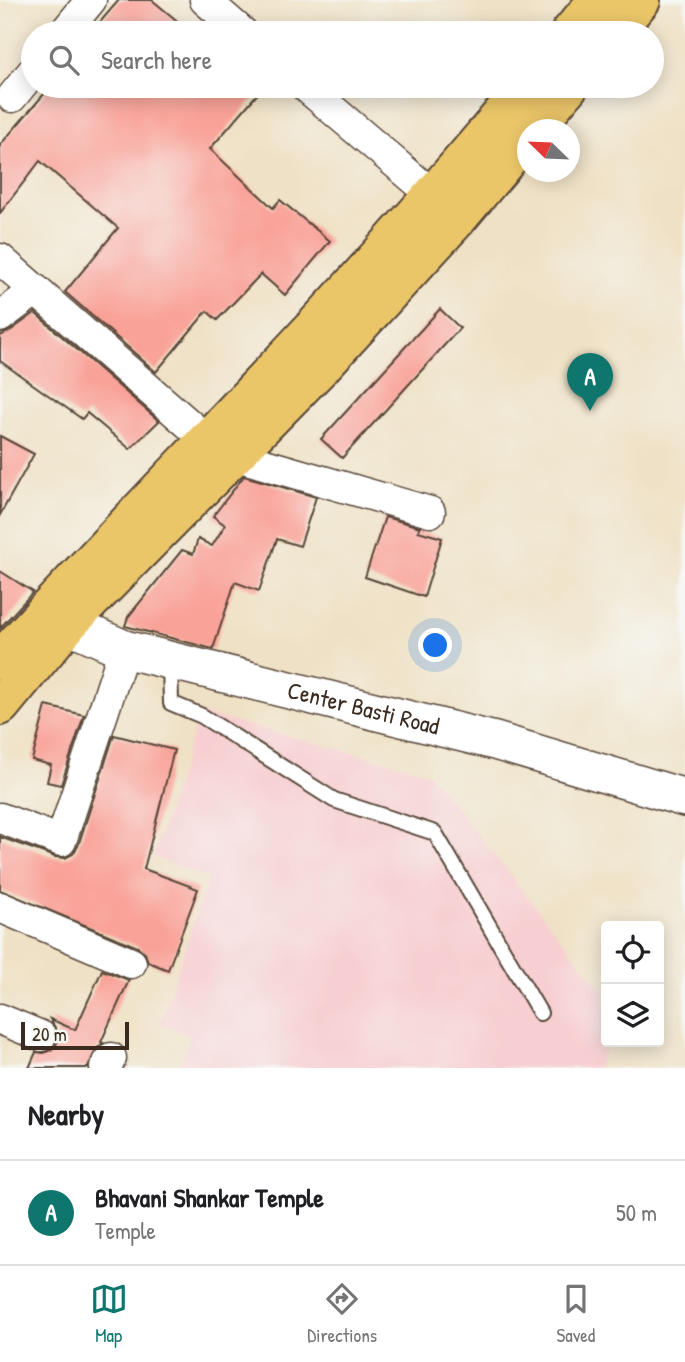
<!DOCTYPE html>
<style>
:root{--surface:#fff;--page:#f6f6f6;--text:#202124;--muted:#757577;--line:#e0e0e0;--accent:#0f766e}
body{margin:0;font-family:"Patrick Hand",sans-serif;background:var(--page);color:var(--text)}
.controls{position:absolute;right:21px;bottom:21px;display:grid;overflow:hidden;border-radius:7px;box-shadow:0 4px 18px #0003}
.controls button{width:63px;height:63px;display:grid;place-items:center;padding:0;border:0;border-bottom:2px solid var(--line);background:var(--surface);color:var(--text);font:35px sans-serif}
.compass{position:absolute;left:517px;top:119px;width:63px;height:63px;border-radius:50%;background:var(--surface);box-shadow:0 4px 18px #0003;rotate:293deg}
.scale{position:absolute;left:21px;bottom:18px;width:108px;box-sizing:border-box;padding-left:7px;border:4px solid #3b2a1e;border-top:0;font-size:19px;line-height:24px;white-space:nowrap;color:#3b2a1e;-webkit-text-stroke:5px #f6f6f2;paint-order:stroke}
.you{position:absolute;left:436px;top:646px;width:24px;height:24px;margin:-18px;border:5px solid #fff;border-radius:50%;background:#1a73e8;box-shadow:0 0 0 10px #1a73e833}
.badge{display:grid;place-items:center;width:46px;height:46px;border-radius:50%;background:var(--accent);color:#fff;font-size:23px;font-weight:700}
.pin{position:absolute;translate:-50% -58px;filter:drop-shadow(0 2px 4px #0008)}
.pin::after{content:'';position:absolute;top:37px;width:24px;height:21px;background:inherit;clip-path:polygon(0 0,100% 0,50% 100%)}
.list{margin:0;padding:0;list-style:none}
h2{display:flex;justify-content:space-between;align-items:center;height:91px;margin:0;padding:0 28px;font-size:30px}
h2 small{font-size:23px;font-weight:400;color:var(--muted)}
.list li{display:grid;grid-template-columns:46px 1fr auto;gap:21px;align-items:center;box-sizing:border-box;height:105px;padding:0 28px;border-top:2px solid var(--line)}
.list b{display:block;font-size:26px;white-space:nowrap}
.list p{margin:0;font-size:23px;white-space:nowrap;color:var(--muted)}
.list em{font-size:23px;font-style:normal;color:var(--muted)}
.icon{flex:none;width:38px;height:38px;fill:none;stroke:currentColor;stroke-width:2;stroke-linecap:round;stroke-linejoin:round}
.map{position:relative;flex:none;width:685px;height:1068px;overflow:hidden}
.search{position:absolute;background:var(--surface);box-shadow:0 4px 18px #0003;left:21px;right:21px;top:21px;height:77px;display:flex;align-items:center;gap:18px;box-sizing:border-box;padding:0 24px;border-radius:38px;color:var(--muted);font-size:26px}
.sheet{height:196px;background:var(--surface)}
nav{display:flex;justify-content:space-around;align-items:center;box-sizing:border-box;height:98px;border-top:2px solid var(--line);background:var(--surface);font-size:19px;color:var(--muted)}
nav a{display:grid;justify-items:center;gap:4px}
nav .on{color:var(--accent)}
.map>svg:first-child{display:block}
.built{fill:#f7cfd2}
.building{fill:#f9a298}
.lines{fill:none;stroke-linecap:round;stroke-linejoin:round}
.service-casing{stroke:#564537;stroke-width:18}
.minor-casing{stroke:#564537;stroke-width:33}
.tertiary-casing{stroke:#564537;stroke-width:40}
.primary-casing{stroke:#564537;stroke-width:42}
.service{stroke:#fff;stroke-width:14}
.minor{stroke:#fff;stroke-width:30}
.tertiary{stroke:#fff;stroke-width:37}
.primary{stroke:#ebc669;stroke-width:38}
.labels{text-anchor:middle;stroke-width:6;stroke-linejoin:round;paint-order:stroke}
.street-label{font-size:24px;fill:#3b2a1e;stroke:#f6f6f2}
</style>
<div class="map">
<svg width="685" height="1068" viewBox="0 0 685 1068">
<rect width="100%" height="100%" fill="#f6f6f2"/>
<filter id="ink" filterUnits="userSpaceOnUse"><feTurbulence type="fractalNoise" baseFrequency=".0143" numOctaves="2"/><feDisplacementMap in="SourceGraphic" scale="14" xChannelSelector="R" yChannelSelector="G"/><feConvolveMatrix kernelMatrix="1 2 1 2 8 2 1 2 1" color-interpolation-filters="sRGB"/></filter>
<filter id="wash" filterUnits="userSpaceOnUse"><feTurbulence type="fractalNoise" baseFrequency=".00686" numOctaves="4" result="noise"/><feDisplacementMap in="SourceGraphic" scale="28" xChannelSelector="R" yChannelSelector="G"/><feGaussianBlur stdDeviation="1.57" result="paint"/><feColorMatrix in="noise" values="0 0 0 0 0 0 0 0 0 0 0 0 0 0 0 0 0 1.4 0 .05"/><feComposite in="paint" operator="in"/></filter>
<g filter="url(#wash)">
<rect width="100%" height="100%" fill="#efe1c5"/>
<!-- built -->
<path class="built" d="M199 713 407 766 429 774 606 994 607 1042 598 1068H178L190 1036 160 1023 208 878 153 857Z"/>
<g id="blocks">
<!-- building -->
<path class="building" d="M119 0H152L192 33H99L94 29Z
M51 86H254L260 91 210 149 273 208 280 200 330 241 285 295 261 274 217 320 207 311 156 372 65 292 118 228 40 161 0 213V145Z
M440 309 460 328 342 458 321 439Z
M35 313 159 421 130 449 87 413 82 419 0 361V336L10 331Z
M0 436 34 454 0 515Z
M244 476 316 497 300 546 277 539 259 591 235 582 213 649 125 626 128 617 182 550 193 554 198 539 212 546 225 525 213 516Z
M385 517 420 527 418 531 442 538 424 597 365 577Z
M0 571 33 592 0 628Z
M46 706 84 715 61 785 47 782 51 765 32 760Z
M114 735 174 750 144 869 198 889 168 970 148 962 145 953 138 947 0 890V837L55 857 65 858 73 854 78 846Z
M102 970 129 980 101 1042 103 1043 96 1049 88 1068H29L36 1052 44 1053 51 1050 57 1043 58 1033 50 1019 75 1030Z"/>
</g>
</g>
<g filter="url(#ink)">
<use href="#blocks" fill-opacity="0" stroke="#564537" stroke-width="2"/>
<g class="lines">
<!-- service casing -->
<g class="service-casing">
<path id="service" d="M170 662 171 703 202 716 334 800 435 833 540 1013"/>
</g>
<!-- minor casing -->
<g class="minor-casing">
<path id="minor" d="M205 0 243 33
M64 33 91 0
M305 86 434 196
M12 97 33 71
M0 259 207 440
M0 317 36 290
M233 455 430 512
M0 818 61 841 124 649
M0 907 131 963
M0 1019 41 1036
M105 1068 111 1058"/>
</g>
<!-- tertiary casing -->
<g class="tertiary-casing">
<g id="tertiary">
<path id="s1" d="M46 610 68 624 124 649 495 741 685 798"/>
</g>
</g>
<!-- primary casing -->
<g class="primary-casing">
<path id="primary" d="M570 33 598 0
M613 33 641 0
M532 130 569 86
M0 661C97 553 199 450 298 344 377 260 452 174 526 86
M0 706 68 624 322 366 458 218 528 135"/>
</g>
<!-- service -->
<use href="#service" class="service"/>
<!-- minor -->
<use href="#minor" class="minor"/>
<!-- tertiary -->
<use href="#tertiary" class="tertiary"/>
<!-- primary -->
<use href="#primary" class="primary"/>
</g>
</g>
<g class="labels">
<!-- street labels -->
<g class="street-label">
<text dy="8" stroke="none"><textPath href="#s1" startOffset="334">Center Basti Road</textPath></text>
</g>
</g>
</svg>
<div class="controls">
<button><svg class="icon" aria-label="locate" viewBox="0 0 24 24"><circle cx="12" cy="12" r="6"/><path d="M12 2v4M12 18v4M2 12h4M18 12h4"/></svg></button>
<button><svg class="icon" aria-label="layers" viewBox="0 0 24 24"><path d="M12 4l9 5-9 5-9-5zM3 14l9 5 9-5"/></svg></button>
</div>
<svg class="compass" viewBox="-18 -18 36 36"><path d="M0-13l5 13h-10z" fill="#e53935"/><path d="M0 13l5-13h-10z" fill="#757577"/></svg>
<div class="scale">20 m</div>
<div class="you"></div>
<div class="pin badge" style="left:590px;top:411px">A</div>
<div class="search"><svg class="icon" aria-label="search" viewBox="0 0 24 24"><circle cx="10" cy="10" r="6"/><path d="M15 15l6 6"/></svg>Search here</div>
</div>
<section class="sheet">
<h2>Nearby<small></small></h2>
<ul class="list">
<li><span class="badge">A</span><div><b>Bhavani Shankar Temple</b><p>Temple</p></div><em>50 m</em></li>
</ul>
</section>
<nav>
<a class="on"><svg class="icon" aria-label="map" viewBox="0 0 24 24"><path d="M3 6l6-2 6 2 6-2v14l-6 2-6-2-6 2zM9 4v14M15 6v14"/></svg>Map</a>
<a><svg class="icon" aria-label="directions" viewBox="0 0 24 24"><path d="M12 3l9 9-9 9-9-9zM9 14v-3h6M13 9l2 2-2 2"/></svg>Directions</a>
<a><svg class="icon" aria-label="saved" viewBox="0 0 24 24"><path d="M7 4h10v16l-5-4-5 4z"/></svg>Saved</a>
</nav>
